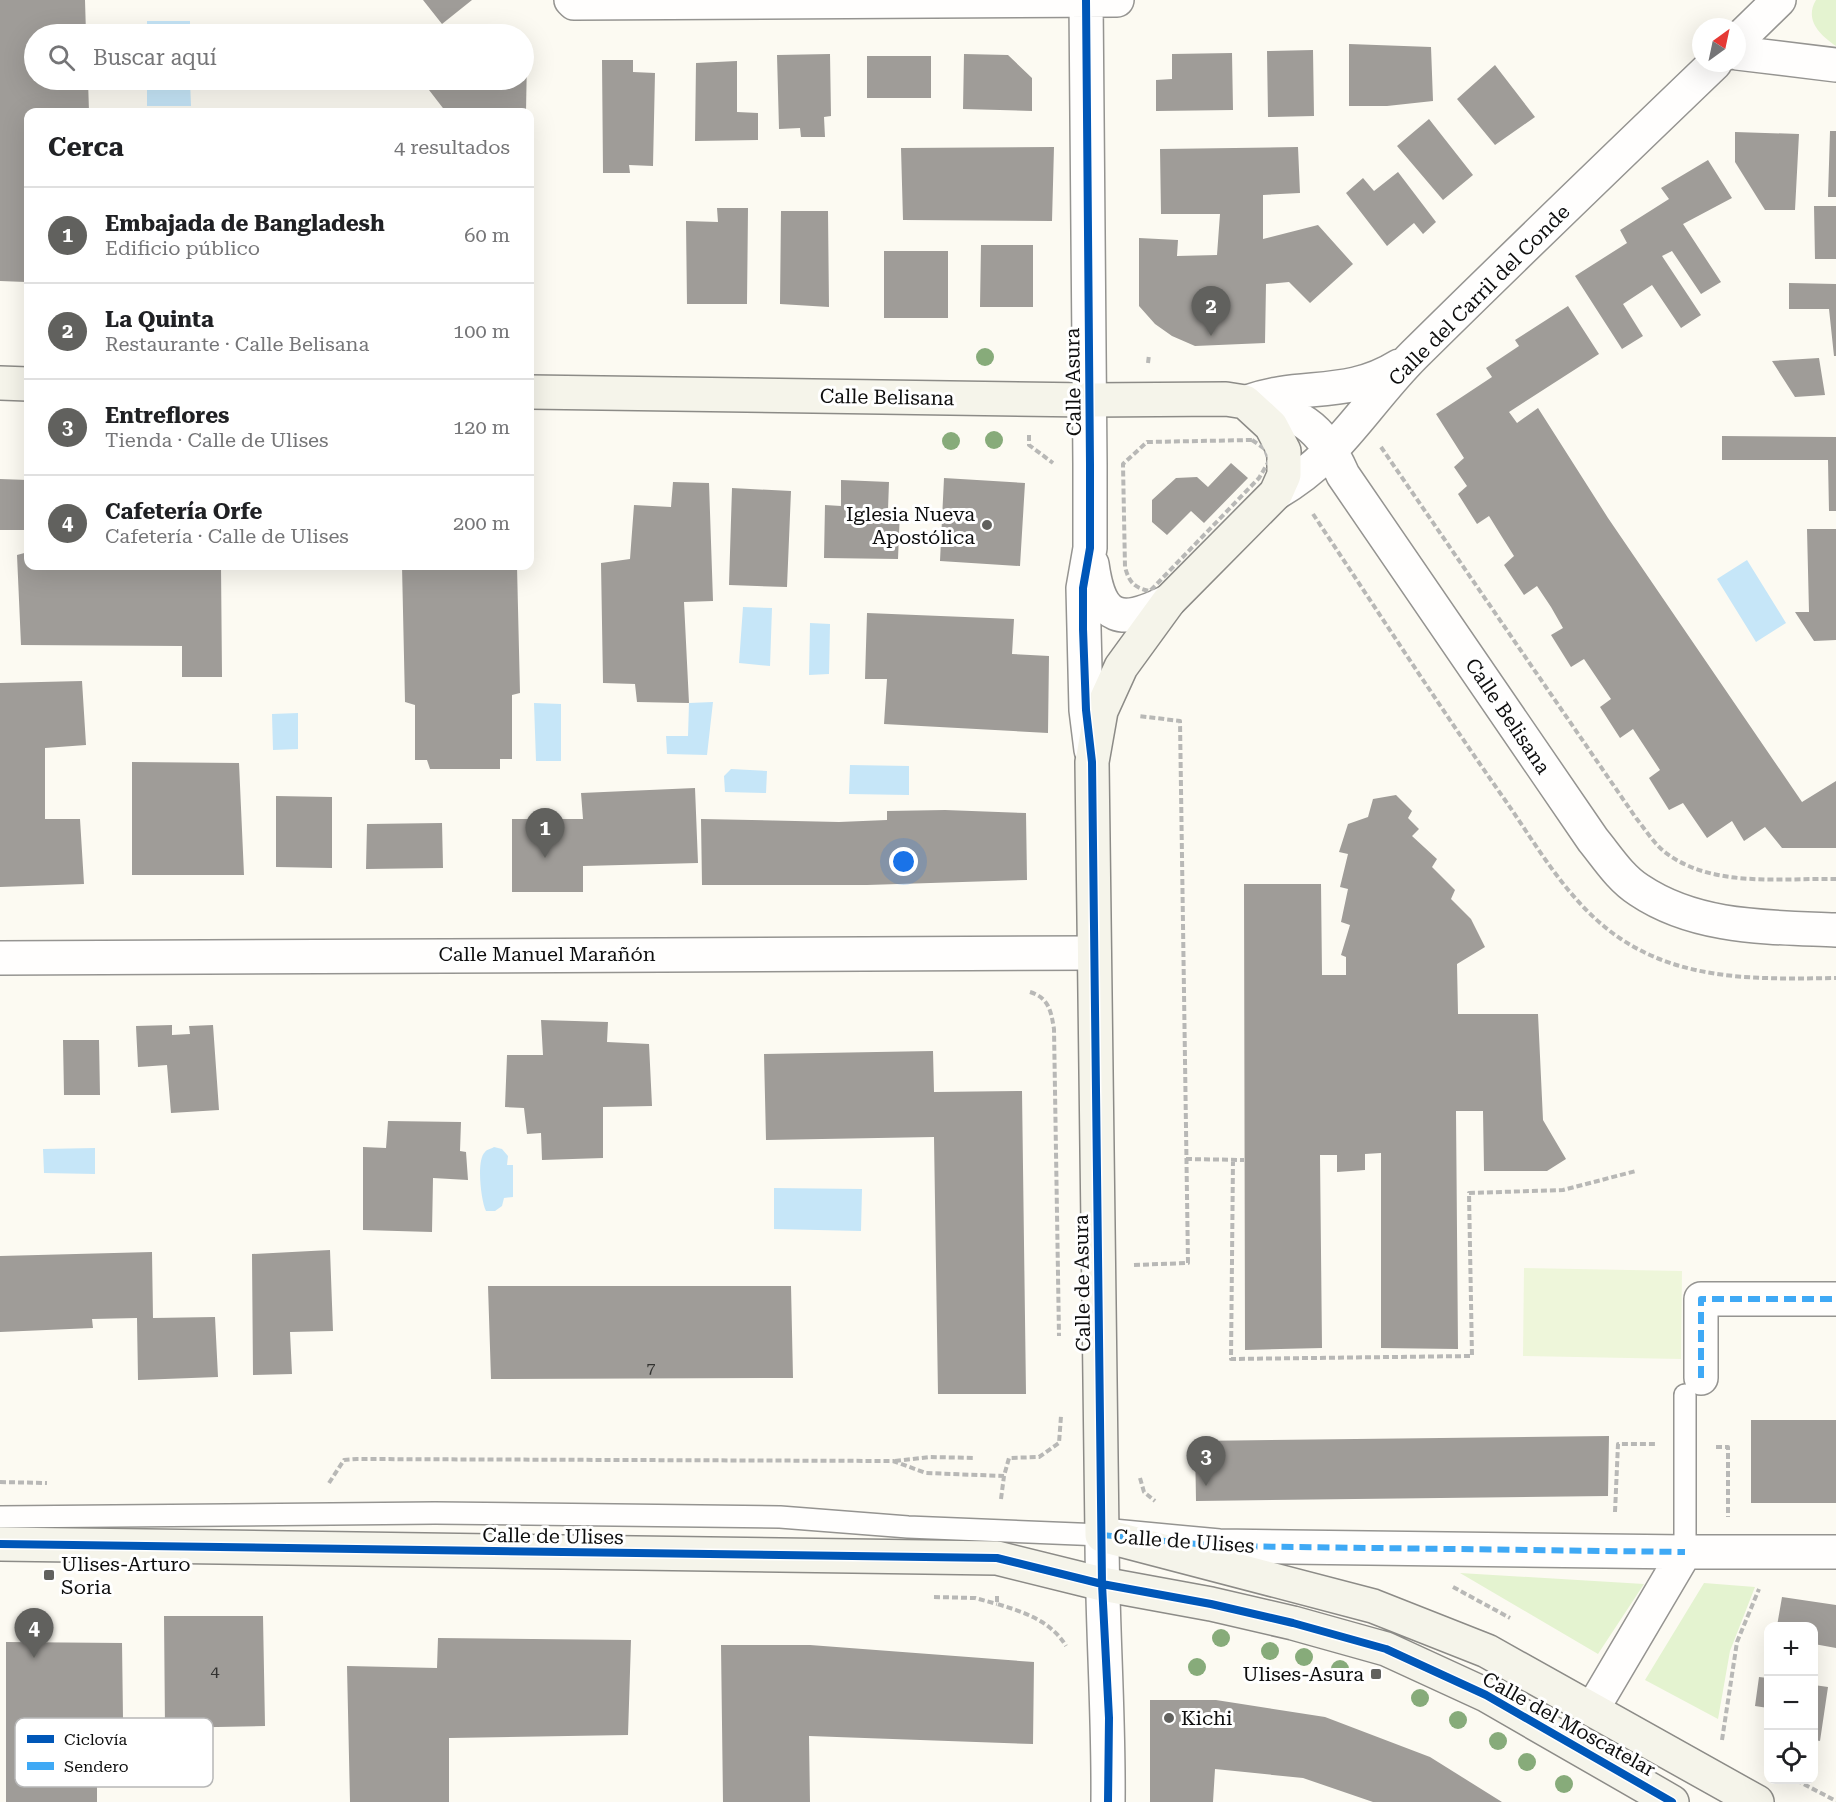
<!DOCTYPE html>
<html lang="es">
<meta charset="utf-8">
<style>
:root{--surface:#fff;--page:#f6f6f6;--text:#202124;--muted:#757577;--line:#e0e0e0;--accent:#61615e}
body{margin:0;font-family:"Roboto Serif",serif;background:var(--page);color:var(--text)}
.controls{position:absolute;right:18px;bottom:18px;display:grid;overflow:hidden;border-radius:12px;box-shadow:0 6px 24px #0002}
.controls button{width:54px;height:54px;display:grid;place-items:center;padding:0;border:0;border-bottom:2px solid var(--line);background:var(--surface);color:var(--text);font:30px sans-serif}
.compass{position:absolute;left:1692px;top:18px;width:54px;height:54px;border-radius:50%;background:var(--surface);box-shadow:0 6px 24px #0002;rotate:33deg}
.you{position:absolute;left:904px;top:862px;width:21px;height:21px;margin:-15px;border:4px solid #fff;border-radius:50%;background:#1a73e8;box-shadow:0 0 0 9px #1a73e833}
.badge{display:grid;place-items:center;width:39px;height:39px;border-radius:50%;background:var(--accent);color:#fff;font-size:20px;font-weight:700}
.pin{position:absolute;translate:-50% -50px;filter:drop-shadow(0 2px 3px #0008)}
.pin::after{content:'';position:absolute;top:32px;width:21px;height:18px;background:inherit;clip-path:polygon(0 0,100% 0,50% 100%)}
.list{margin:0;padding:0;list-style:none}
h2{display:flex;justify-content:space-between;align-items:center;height:78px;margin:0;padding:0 24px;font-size:26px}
h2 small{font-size:20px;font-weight:400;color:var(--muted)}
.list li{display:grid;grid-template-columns:39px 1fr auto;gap:18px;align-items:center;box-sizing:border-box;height:96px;padding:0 24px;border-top:2px solid var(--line)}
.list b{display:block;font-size:22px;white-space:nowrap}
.list p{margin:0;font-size:20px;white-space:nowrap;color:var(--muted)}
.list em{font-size:20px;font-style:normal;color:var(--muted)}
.icon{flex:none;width:33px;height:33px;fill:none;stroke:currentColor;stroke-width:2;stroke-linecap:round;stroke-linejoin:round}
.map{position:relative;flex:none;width:1836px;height:1802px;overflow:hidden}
.search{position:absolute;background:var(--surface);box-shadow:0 6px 24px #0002;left:24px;top:24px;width:510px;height:66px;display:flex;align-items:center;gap:15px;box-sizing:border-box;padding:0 21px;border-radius:33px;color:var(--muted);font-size:22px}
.panel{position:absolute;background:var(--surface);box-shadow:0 6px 24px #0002;left:24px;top:108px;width:510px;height:462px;border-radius:12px}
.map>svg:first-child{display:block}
.green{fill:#e4f3d0}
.pitch{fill:#eef6da}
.water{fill:#c6e6f8}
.building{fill:#9f9c98}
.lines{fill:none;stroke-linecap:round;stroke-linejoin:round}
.lane-casing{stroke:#959491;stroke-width:24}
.street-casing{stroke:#959491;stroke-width:36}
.secondary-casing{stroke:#8c8b87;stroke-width:36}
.path{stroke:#b8b8b6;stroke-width:4;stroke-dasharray:6 3;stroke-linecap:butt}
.lane{stroke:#fffefd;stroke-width:21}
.street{stroke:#fffefd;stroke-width:33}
.secondary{stroke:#f5f4ea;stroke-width:33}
.quiet{stroke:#3fa9f5;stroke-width:6;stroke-dasharray:12 6;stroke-linecap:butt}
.cycleway-casing{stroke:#fff;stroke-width:11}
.cycleway{stroke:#0057b8;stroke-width:8}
.tree{fill:#87ab7a}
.poi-dot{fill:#61615e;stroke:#fff;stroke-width:2}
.labels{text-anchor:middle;stroke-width:6;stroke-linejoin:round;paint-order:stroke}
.number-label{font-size:16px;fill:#323230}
.street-label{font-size:20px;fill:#0e0e0e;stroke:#fff}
.poi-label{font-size:20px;fill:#0e0e0e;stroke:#fff;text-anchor:end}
.key{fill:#fff;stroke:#b7b7b7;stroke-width:1.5}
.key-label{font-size:16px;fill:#0e0e0e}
</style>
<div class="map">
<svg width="1836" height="1802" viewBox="0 0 1836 1802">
<rect width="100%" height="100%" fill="#fcfaf2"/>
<!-- green -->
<path class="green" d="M1816 0H1836V46C1820 35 1804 20 1816 0Z
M1460 1573 1644 1584 1598 1654Z
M1704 1583 1755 1587 1730 1651 1718 1719 1645 1680Z"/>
<!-- pitch -->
<path class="pitch" d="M1524 1268 1682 1271 1681 1359 1523 1356Z"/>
<!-- water -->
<path class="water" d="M147 21H190V34H147Z
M147 80H190L191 106H147Z
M1747 560 1786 623 1756 642 1717 579Z
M743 607 772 608 770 666 739 663Z
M810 623 830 624 829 674 809 675Z
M713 702 707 755 667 754 666 736H688L689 703Z
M534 703 561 704V761H536Z
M298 713V749L273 750 272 714Z
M850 765 909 766V795L849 794Z
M731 769 767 771 766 793 725 792 724 776Z
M494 1147 502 1149 508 1156 507 1165H513V1197L504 1198 502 1206 495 1211H486C481 1201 476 1160 485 1152 487 1149 491 1149 494 1147Z
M95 1148V1174L44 1173 43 1149Z
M774 1188 862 1189 861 1231 774 1229Z"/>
<!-- building -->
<path class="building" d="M0 0H85L86 34H34V80H88L89 112H28V298H25L26 282 0 281Z
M423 0H472L442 24Z
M1349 44 1431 47 1433 101 1387 106H1349Z
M1313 50 1314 116 1268 117 1267 51Z
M1232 53 1233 110 1156 111V80L1172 79V54Z
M830 54 831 116 824 117 825 137H801L800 128 779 129 777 55Z
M964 54 1008 55 1032 78V111L963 109Z
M867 56H931V98H867Z
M524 57H527L526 112H446L429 90V80H524Z
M602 60H633V72L655 73 653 166 629 165 630 173H603Z
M737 61V112L758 113V140L695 141 696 63Z
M1495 65 1535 117 1495 145 1457 99Z
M1429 119 1473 175 1443 200 1397 146Z
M1830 131H1836V197H1828Z
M1735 132 1799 134 1795 210H1765L1735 162Z
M1054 147 1052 221 903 220 901 148Z
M1298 147 1300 193 1263 195V239L1318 225 1353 264 1310 303 1289 282 1266 284 1265 343 1195 346 1172 336 1155 324 1139 306V238L1178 240 1177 256 1217 255 1220 214H1161L1160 149Z
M1708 160 1732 198 1683 224 1721 282 1701 294 1672 251 1662 256 1701 315 1681 328 1652 285 1623 304 1643 336 1622 349 1575 276 1627 243 1620 230 1669 199 1661 188Z
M1398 172 1436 222 1423 234 1414 223 1387 246 1346 193 1363 178 1374 191Z
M1814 206H1836V259H1815Z
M717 208H748L747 304H687L686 221 718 222Z
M781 211H828L829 307 780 304Z
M981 245H1033V307H980Z
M884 251H948V318H884Z
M1789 283 1836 284V356H1834L1829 309H1789Z
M1568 306 1599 354 1509 412 1517 423 1538 408 1608 518 1802 802 1836 781V848H1782L1765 827 1744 841 1732 821 1707 838 1683 803 1669 810 1649 778 1660 770 1633 729 1620 738 1600 707 1611 699 1584 659 1571 667 1551 635 1563 628 1551 607 1537 586 1524 595 1504 565 1514 556 1502 537 1489 516 1477 524 1458 494 1467 486 1454 467 1464 458 1436 414 1492 377 1486 368 1519 346 1515 340Z
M1819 358 1825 395 1795 397 1772 361Z
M1722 436 1836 437V511H1829L1828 460H1722Z
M1231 463 1248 478 1204 523 1191 511 1167 535 1152 522V500L1176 478 1197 477 1208 487Z
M944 478 1025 483 1020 566 940 561Z
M0 479 28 480V530H0Z
M841 480 889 482 888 510H900L898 559 824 558 825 505 841 506Z
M673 482 709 483 713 601 684 602 689 703 637 702 635 684 603 683 601 563 630 559 634 505 671 507Z
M732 488 791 491 787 587 729 585Z
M1807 529H1836V640L1814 641 1795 612H1809Z
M28 552V566H221L222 677H182V646L21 645 17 555Z
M402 566H517L520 693 512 695V759H500V769H430L427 760H415V705L405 702Z
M867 613 1014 619 1012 654 1049 656 1048 733 884 724 887 679H865Z
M82 681 86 745 45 748V819H80L84 884 0 887V683Z
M132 762 239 763 244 875H132Z
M695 788 698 863 583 866V892H512V819H583L581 793Z
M1396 795 1412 811 1408 818 1419 829 1412 836 1437 859 1432 867 1455 890 1451 899 1471 919 1485 947 1457 964 1458 1014H1538L1543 1120 1566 1159 1547 1171H1484L1483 1111H1456L1458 1349 1381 1348V1153L1365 1154V1170L1337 1172V1155H1320L1322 1348 1245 1350 1244 884H1321L1322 975H1346V957L1341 955 1350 925 1341 922 1348 889 1340 887 1348 854 1339 852 1348 824 1368 817 1373 799Z
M276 796 332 797V868L276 867Z
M945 810 1026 813 1027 880 867 885H702L701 819 839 822 887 820V811Z
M442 823 443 868 366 869 367 824Z
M541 1020 608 1022 607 1042 649 1044 652 1106 603 1107V1158L542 1160 541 1133 527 1134 524 1108 505 1107 507 1055H543Z
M172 1025V1035L190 1034 189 1026 213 1025 219 1110 171 1113 167 1065 138 1067 136 1026Z
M63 1040H99L100 1095H64Z
M933 1051 934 1092 1022 1091 1026 1394H938L934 1137 766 1140 764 1054Z
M388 1121 461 1122 460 1151 466 1152 468 1180 433 1178 432 1232 363 1230V1147L386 1148Z
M330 1250 333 1331 290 1332 292 1374 253 1375 252 1254Z
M152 1252 153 1318 215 1317 218 1377 138 1380 137 1318 92 1319 93 1328 0 1332V1256Z
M488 1286H791L793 1378 491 1379Z
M1751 1420H1836V1503H1751Z
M1609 1436 1608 1496 1196 1501 1195 1441Z
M1782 1597 1836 1605V1648L1814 1644V1626H1777Z
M164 1616H263L265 1726 165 1728Z
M438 1638 631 1640 628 1735 449 1738V1802H350L347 1666 437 1668Z
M6 1642 122 1643 123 1719H97V1802H6Z
M721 1645H810L1034 1662 1033 1744 809 1736 810 1802H723Z
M1759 1677 1768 1678V1708L1755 1706Z
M1814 1685 1828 1687 1820 1741 1814 1740Z
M1150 1700H1216L1325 1717 1430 1757 1502 1802H1373L1303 1778 1215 1769 1213 1802H1150Z"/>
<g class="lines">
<!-- lane casing -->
<g class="lane-casing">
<path id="lane" d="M1685 1395V1552
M0 1517 435 1513 780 1517 908 1527 1102 1535"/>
</g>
<!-- street casing -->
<g class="street-casing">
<path id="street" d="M571 0 574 3 1117 0
M1086 0 1090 464V548L1083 588 1086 710 1091 750
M1737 41 1779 0
M1737 53 1836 65
M1245 402C1300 414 1320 423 1343 475L1593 840C1607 857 1620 878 1639 890 1697 929 1769 927 1836 930
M1247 402C1302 382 1346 399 1399 366
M1276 493C1339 457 1365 404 1414 355 1513 257 1614 160 1715 63
M1092 564C1100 622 1121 625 1169 601
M0 958 1094 953
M1701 1378V1299H1836
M1593 1708 1685 1552H1836
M1108 1802C1109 1713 1102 1624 1102 1535L1219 1546 1685 1552"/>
</g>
<!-- secondary casing -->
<g class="secondary-casing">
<path id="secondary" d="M0 383 28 384
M530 392 1089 400 1226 399 1245 402 1271 426 1284 451V475L1276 493 1169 601 1121 667 1101 711 1092 762 1102 1535 1373 1606 1487 1651 1757 1802
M0 1544 997 1558 1102 1584 1211 1604 1293 1623 1386 1649 1486 1695 1672 1802"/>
</g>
<!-- path -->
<path class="path" d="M1148 363 1149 355
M1029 435V445L1053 463
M1252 440 1265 449 1269 461 1259 478 1150 591C1134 588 1129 582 1125 567L1123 464 1147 442Z
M1381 447 1636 818C1645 829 1654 844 1666 853 1713 888 1780 878 1836 879
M1313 514C1377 610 1439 706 1505 800 1539 849 1570 905 1621 939 1686 982 1761 979 1836 978
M1030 992C1049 998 1051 1011 1054 1029L1059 1336
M1186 1159 1244 1160
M1233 1160 1231 1359 1472 1356 1469 1193 1563 1190 1636 1171
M1134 1265 1188 1263 1180 721 1139 716
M1716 1447H1728V1517
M895 1461 930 1457 975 1458
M1140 1478 1144 1492 1155 1501
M0 1482 47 1483
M329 1483 344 1460 357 1459 893 1461 926 1473 1004 1476 1009 1458 1039 1457 1059 1443 1061 1416
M1001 1499 1004 1476
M1615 1512 1618 1444H1655
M1453 1587 1510 1618
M997 1596V1604C1024 1612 1051 1621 1066 1646
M934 1597 975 1598 997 1604
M1722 1740 1737 1642 1759 1589
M1796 1780 1836 1801"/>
<!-- lane -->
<use href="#lane" class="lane"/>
<!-- street -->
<use href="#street" class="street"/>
<!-- secondary -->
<use href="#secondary" class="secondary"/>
<!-- quiet -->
<path class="quiet" d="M1701 1378V1299H1836
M1102 1535 1219 1546 1685 1552"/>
<!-- cycleway casing -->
<g class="cycleway-casing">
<path id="cycleway" d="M1086 0 1090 464V548L1083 588V629L1086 710 1092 762 1102 1584 1109 1718 1108 1802
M0 1544 997 1558 1102 1584 1211 1604 1293 1623 1386 1649 1486 1695 1672 1802"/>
</g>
<!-- cycleway -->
<use href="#cycleway" class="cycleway"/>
</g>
<!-- trees -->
<g class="tree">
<circle cx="985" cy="357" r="9"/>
<circle cx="994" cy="440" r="9"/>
<circle cx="951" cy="441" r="9"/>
<circle cx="1221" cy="1638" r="9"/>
<circle cx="1270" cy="1651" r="9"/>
<circle cx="1304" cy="1657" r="9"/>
<circle cx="1197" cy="1667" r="9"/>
<circle cx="1340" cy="1669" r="9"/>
<circle cx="1420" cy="1698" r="9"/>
<circle cx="1458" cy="1720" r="9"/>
<circle cx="1498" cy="1741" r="9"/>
<circle cx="1527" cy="1762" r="9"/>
<circle cx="1564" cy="1784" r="9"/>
</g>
<!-- markers -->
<g class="poi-dot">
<circle cx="987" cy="525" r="6"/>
<rect x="43" y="1569" width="12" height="12" rx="3"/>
<rect x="1370" y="1668" width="12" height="12" rx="3"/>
<circle cx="1169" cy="1718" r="6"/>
</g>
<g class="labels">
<!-- number labels -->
<g class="number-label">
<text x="651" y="1373">7</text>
<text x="215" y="1677">4</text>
</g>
<!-- street labels -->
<g class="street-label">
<text transform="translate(1479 295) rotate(-45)" y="7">Calle del Carril del Conde</text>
<text transform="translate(1073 382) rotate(-91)" y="7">Calle Asura</text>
<text transform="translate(887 397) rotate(1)" y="7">Calle Belisana</text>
<text transform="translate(1508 716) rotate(56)" y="7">Calle Belisana</text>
<text x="547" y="961">Calle Manuel Marañón</text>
<text transform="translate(1082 1283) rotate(-91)" y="7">Calle de Asura</text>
<text transform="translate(553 1536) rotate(1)" y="7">Calle de Ulises</text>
<text transform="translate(1184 1541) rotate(4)" y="7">Calle de Ulises</text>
<text transform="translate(1569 1724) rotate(29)" y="7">Calle del Moscatelar</text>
</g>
<!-- poi labels -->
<g class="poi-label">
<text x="975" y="521">Iglesia Nueva<tspan x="975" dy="23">Apostólica</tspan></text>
<text x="61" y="1571" text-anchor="start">Ulises-Arturo<tspan x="61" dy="23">Soria</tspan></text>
<text x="1364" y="1681">Ulises-Asura</text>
<text x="1181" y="1725" text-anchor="start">Kichi</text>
</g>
</g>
<!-- legend -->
<rect x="15" y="1718" width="198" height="69" rx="9" class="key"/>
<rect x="27" y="1735" width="27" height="8" fill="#0057b8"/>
<rect x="27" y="1762" width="27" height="8" fill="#3fa9f5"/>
<g class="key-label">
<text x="64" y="1745">Ciclovía</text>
<text x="64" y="1772">Sendero</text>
</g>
</svg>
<div class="controls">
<button>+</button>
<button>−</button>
<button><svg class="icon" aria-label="locate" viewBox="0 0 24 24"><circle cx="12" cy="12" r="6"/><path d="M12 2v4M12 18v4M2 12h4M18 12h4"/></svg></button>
</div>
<svg class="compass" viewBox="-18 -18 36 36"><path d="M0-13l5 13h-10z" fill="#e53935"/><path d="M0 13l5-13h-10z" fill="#757577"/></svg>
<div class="you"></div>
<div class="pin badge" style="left:545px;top:858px">1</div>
<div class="pin badge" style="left:1211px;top:336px">2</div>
<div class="pin badge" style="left:1206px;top:1486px">3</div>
<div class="pin badge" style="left:34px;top:1658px">4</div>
<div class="search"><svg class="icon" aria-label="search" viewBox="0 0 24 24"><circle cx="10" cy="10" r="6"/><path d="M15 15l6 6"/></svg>Buscar aquí</div>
<section class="panel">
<h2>Cerca<small>4 resultados</small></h2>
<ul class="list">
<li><span class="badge">1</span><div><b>Embajada de Bangladesh</b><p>Edificio público</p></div><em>60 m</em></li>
<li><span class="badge">2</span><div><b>La Quinta</b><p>Restaurante · Calle Belisana</p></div><em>100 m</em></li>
<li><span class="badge">3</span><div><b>Entreflores</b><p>Tienda · Calle de Ulises</p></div><em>120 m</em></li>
<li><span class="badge">4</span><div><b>Cafetería Orfe</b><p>Cafetería · Calle de Ulises</p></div><em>200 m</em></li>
</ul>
</section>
</div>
